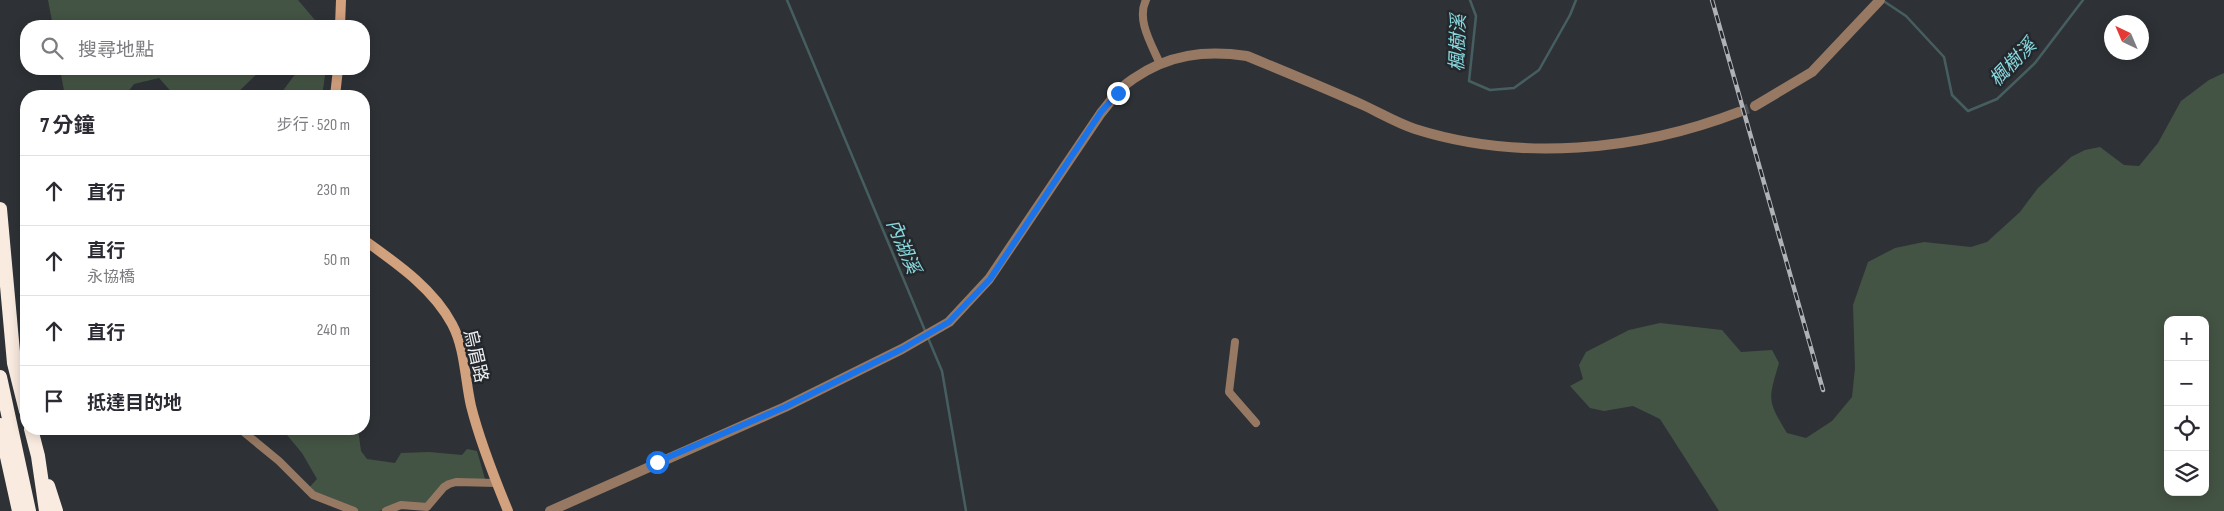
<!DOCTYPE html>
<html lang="zh-TW">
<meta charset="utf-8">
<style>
:root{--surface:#fff;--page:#f2f2f3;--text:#2b2b33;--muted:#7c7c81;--line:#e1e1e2}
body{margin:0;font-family:"Sofia Sans Condensed","Noto Sans TC",sans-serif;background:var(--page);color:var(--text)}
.controls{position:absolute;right:15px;bottom:15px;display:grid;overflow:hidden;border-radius:10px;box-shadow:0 2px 12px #0003}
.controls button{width:45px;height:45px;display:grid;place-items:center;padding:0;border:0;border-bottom:1px solid var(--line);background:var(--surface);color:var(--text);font:25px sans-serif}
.compass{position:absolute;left:2104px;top:15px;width:45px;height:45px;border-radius:50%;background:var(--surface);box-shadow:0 2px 12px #0003;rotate:316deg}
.stop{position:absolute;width:15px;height:15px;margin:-11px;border:4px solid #1a73e8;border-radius:50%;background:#fff}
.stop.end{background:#1a73e8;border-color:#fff;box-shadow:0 1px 5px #0008}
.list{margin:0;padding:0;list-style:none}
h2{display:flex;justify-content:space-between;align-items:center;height:65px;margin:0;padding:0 20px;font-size:21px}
h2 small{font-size:16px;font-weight:400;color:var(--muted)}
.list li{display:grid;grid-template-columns:32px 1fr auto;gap:15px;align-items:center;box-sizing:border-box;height:70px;padding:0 20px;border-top:1px solid var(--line)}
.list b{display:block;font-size:19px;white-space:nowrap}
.list p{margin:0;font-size:16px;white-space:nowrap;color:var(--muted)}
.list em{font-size:16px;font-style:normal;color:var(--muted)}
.icon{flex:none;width:28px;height:28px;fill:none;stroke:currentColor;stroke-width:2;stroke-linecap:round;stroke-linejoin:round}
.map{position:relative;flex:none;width:2224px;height:511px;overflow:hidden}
.search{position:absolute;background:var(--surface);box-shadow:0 2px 12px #0003;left:20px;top:20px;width:350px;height:55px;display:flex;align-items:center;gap:12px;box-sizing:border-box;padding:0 18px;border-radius:20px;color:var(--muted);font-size:19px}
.panel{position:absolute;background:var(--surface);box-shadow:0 2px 12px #0003;left:20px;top:90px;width:350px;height:345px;border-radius:20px}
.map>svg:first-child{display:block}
.green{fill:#445444;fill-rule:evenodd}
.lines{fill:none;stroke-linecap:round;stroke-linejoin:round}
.stream{stroke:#475e61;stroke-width:2.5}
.tertiary-tunnel{stroke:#4a4e52;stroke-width:10;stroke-dasharray:10 5;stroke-linecap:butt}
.minor{stroke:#977963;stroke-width:8}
.tertiary{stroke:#977963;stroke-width:10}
.secondary{stroke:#d2a17e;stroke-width:10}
.motorway{stroke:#faebe0;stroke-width:14}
.rail-casing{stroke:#b0b2b6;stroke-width:4.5}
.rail{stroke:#24282c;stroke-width:2.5;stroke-dasharray:8;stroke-linecap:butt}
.route{stroke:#1a73e8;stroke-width:6}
.labels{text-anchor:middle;stroke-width:5;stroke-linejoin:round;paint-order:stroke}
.street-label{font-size:18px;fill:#eceef1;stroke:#24282c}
.water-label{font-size:19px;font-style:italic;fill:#88dae0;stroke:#24282c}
</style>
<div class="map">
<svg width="2224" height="511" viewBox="0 0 2224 511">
<rect width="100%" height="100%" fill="#2e3236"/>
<!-- green -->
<path class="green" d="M48 0H298L320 26H53Z
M60 69H262L234 96H175L159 78 134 84 125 96H65Z
M299 69H326L322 96H279Z
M2224 73V511H1719L1660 419 1633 406 1604 411 1590 408 1570 386 1583 379 1579 365 1586 352 1629 330 1660 323 1722 330 1741 352 1772 350 1779 363C1768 400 1767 400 1787 433L1806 438 1832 421 1852 397 1855 368 1853 305 1868 262 1895 248 1924 242 1971 247 1987 242 2020 212 2038 188 2071 157 2085 150 2100 147 2124 165 2139 166 2158 143 2181 101 2209 80ZM2168 320H2205V492H2168Z
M282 429H358L361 451 367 459 395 463 401 453 429 452 462 455 467 449 477 451 485 479 444 482 425 506 405 503 379 511H352L307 490 317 479 302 453Z"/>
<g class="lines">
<!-- stream -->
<path class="stream" d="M787 0 926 333
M1470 0 1476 16 1469 81 1490 90 1514 88 1539 70 1570 15 1576 0
M1882 0 1906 16 1944 57 1952 95 1968 111 1997 99 2035 63 2083 0
M928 338 942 371 966 511"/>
<!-- tertiary-tunnel -->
<path class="tertiary-tunnel" d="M1739 112 1755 106"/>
<!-- minor -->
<path class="minor" d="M1146 0C1136 20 1152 45 1160 64
M1235 342 1229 392 1256 423
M240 429 279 461 313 495 354 511
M386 511 401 505 427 507 444 487 449 484 456 482 496 483"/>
<!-- tertiary -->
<path class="tertiary" d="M1755 106 1812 72 1880 0
M550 511 785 407 902 349 949 322 989 279 1101 113C1111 101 1120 87 1133 79 1169 54 1205 50 1247 56 1286 72 1325 88 1363 105 1380 113 1397 123 1415 129 1519 162 1638 151 1739 112"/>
<!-- secondary -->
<path class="secondary" d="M340 26 341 0
M335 96 338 69
M364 240C396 263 433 288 452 324 465 348 465 380 471 406 480 442 494 477 508 511"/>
<!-- motorway -->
<path class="motorway" d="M0 209 14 363 26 411
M0 377 29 511
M0 425 19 511
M31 429 38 456 46 511
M48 486 56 511"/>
<!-- rail casing -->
<g class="rail-casing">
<path id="rail" d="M1712 0 1823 390"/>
</g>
<!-- rail -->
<use href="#rail" class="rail"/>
</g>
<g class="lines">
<!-- route -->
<path class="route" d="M657 462 785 407 902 349 949 322 990 279 1101 112 1118 93"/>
</g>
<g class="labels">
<!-- street labels -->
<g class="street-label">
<text transform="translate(476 356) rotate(77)" y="6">烏眉路</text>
</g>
<!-- water labels -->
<g class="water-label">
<text transform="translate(1457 43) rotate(-88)" y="7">楓樹溪</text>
<text transform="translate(2012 62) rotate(-46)" y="7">楓樹溪</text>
<text transform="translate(904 246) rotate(67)" y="7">內湖溪</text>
</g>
</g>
</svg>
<div class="controls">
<button>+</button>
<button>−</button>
<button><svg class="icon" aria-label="locate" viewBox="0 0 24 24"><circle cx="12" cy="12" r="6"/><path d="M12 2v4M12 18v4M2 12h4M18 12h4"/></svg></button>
<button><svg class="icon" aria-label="layers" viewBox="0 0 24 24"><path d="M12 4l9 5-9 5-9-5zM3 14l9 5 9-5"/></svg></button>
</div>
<svg class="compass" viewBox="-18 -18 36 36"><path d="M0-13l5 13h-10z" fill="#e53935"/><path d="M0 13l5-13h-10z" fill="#7c7c81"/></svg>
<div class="stop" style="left:657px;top:462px"></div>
<div class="stop end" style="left:1118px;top:93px"></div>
<div class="search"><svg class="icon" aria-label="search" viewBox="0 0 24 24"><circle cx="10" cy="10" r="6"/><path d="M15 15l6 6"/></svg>搜尋地點</div>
<section class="panel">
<h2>7 分鐘<small>步行 · 520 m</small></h2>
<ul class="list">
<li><svg class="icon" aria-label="ahead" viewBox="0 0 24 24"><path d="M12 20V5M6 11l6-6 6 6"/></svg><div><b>直行</b></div><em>230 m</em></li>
<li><svg class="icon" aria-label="ahead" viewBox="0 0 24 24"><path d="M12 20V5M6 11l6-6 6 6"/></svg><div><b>直行</b><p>永協橋</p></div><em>50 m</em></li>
<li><svg class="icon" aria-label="ahead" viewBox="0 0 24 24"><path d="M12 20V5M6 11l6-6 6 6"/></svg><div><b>直行</b></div><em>240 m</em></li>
<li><svg class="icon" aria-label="arrive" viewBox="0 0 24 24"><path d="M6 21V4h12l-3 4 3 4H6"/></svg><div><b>抵達目的地</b></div></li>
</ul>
</section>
</div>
